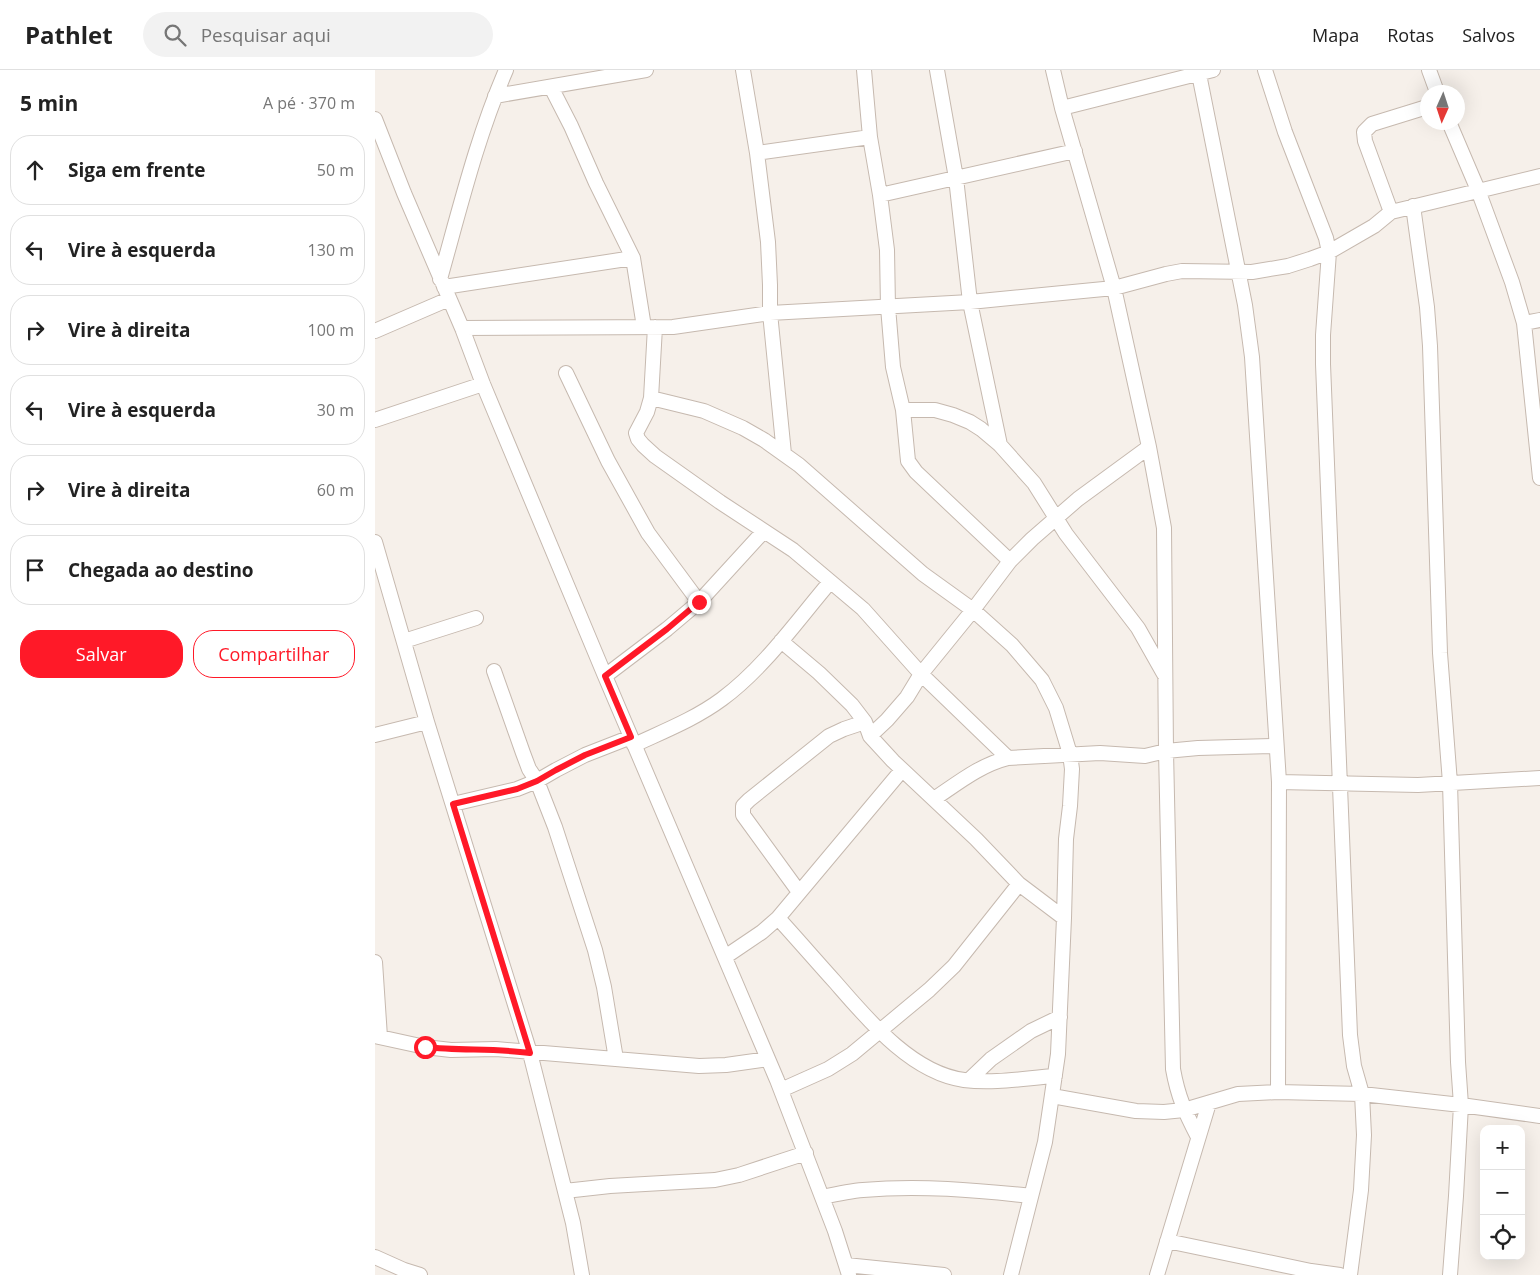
<!DOCTYPE html>
<html lang="pt">
<meta charset="utf-8">
<style>
:root{--surface:#fff;--page:#f2f2f2;--text:#222;--muted:#767676;--line:#e0e0e0;--accent:#ff1928}
body{margin:0;font-family:"Open Sans",sans-serif;background:var(--page);color:var(--text)}
.controls{position:absolute;right:15px;bottom:15px;display:grid;overflow:hidden;border-radius:10px;box-shadow:0 5px 20px #0002}
.controls button{width:45px;height:45px;display:grid;place-items:center;padding:0;border:0;border-bottom:1px solid var(--line);background:var(--surface);color:var(--text);font:25px sans-serif}
.compass{position:absolute;left:1045px;top:15px;width:45px;height:45px;border-radius:50%;background:var(--surface);box-shadow:0 5px 20px #0002;rotate:183deg}
.stop{position:absolute;width:15px;height:15px;margin:-11px;border:4px solid #ff1928;border-radius:50%;background:#fff}
.stop.end{background:#ff1928;border-color:#fff;box-shadow:0 1px 5px #0008}
.list{margin:0;padding:0;list-style:none}
h2{display:flex;justify-content:space-between;align-items:center;height:65px;margin:0;padding:0 20px;font-size:21px}
h2 small{font-size:16px;font-weight:400;color:var(--muted)}
.list li{display:grid;grid-template-columns:32px 1fr auto;gap:15px;align-items:center;box-sizing:border-box;height:70px;margin:0 10px 10px;padding:0 10px;border:1px solid var(--line);border-radius:20px}
.list b{display:block;font-size:19px;white-space:nowrap}
.list em{font-size:16px;font-style:normal;color:var(--muted)}
.actions{display:flex;gap:10px;padding:15px 20px}
.actions a{flex:1;padding:11px 0;border:1px solid var(--accent);border-radius:20px;text-align:center;font-size:18px;color:var(--accent)}
.actions .main{background:var(--accent);color:#fff}
.icon{flex:none;width:28px;height:28px;fill:none;stroke:currentColor;stroke-width:2;stroke-linecap:round;stroke-linejoin:round}
.map{position:relative;flex:none;width:1165px;height:1205px;overflow:hidden}
header{display:flex;align-items:center;gap:30px;box-sizing:border-box;height:70px;padding:0 25px;background:var(--surface);border-bottom:1px solid var(--line)}
header strong{font-size:24px}
nav{display:flex;gap:28px;margin-inline-start:auto;font-size:18px}
.search{width:350px;height:45px;background:var(--page);display:flex;align-items:center;gap:12px;box-sizing:border-box;padding:0 18px;border-radius:28px;color:var(--muted);font-size:19px}
main{display:flex}
aside{flex:1;background:var(--surface)}
.map>svg:first-child{display:block}
.lines{fill:none;stroke-linecap:round;stroke-linejoin:round}
.minor-casing{stroke:#c6b9af;stroke-width:16}
.minor{stroke:#fff;stroke-width:14}
.route{stroke:#ff1928;stroke-width:6}
</style>
<header>
<strong>Pathlet</strong>
<div class="search"><svg class="icon" aria-label="search" viewBox="0 0 24 24"><circle cx="10" cy="10" r="6"/><path d="M15 15l6 6"/></svg>Pesquisar aqui</div>
<nav><a>Mapa</a><a>Rotas</a><a>Salvos</a></nav>
</header>
<main>
<aside>
<h2>5 min<small>A pé · 370 m</small></h2>
<ul class="list">
<li><svg class="icon" aria-label="ahead" viewBox="0 0 24 24"><path d="M12 20V5M6 11l6-6 6 6"/></svg><div><b>Siga em frente</b></div><em>50 m</em></li>
<li><svg class="icon" aria-label="left" viewBox="0 0 24 24"><path d="M17 20v-9H6M10 6l-5 5 5 5"/></svg><div><b>Vire à esquerda</b></div><em>130 m</em></li>
<li><svg class="icon" aria-label="right" viewBox="0 0 24 24"><path d="M7 20v-9h11M14 6l5 5-5 5"/></svg><div><b>Vire à direita</b></div><em>100 m</em></li>
<li><svg class="icon" aria-label="left" viewBox="0 0 24 24"><path d="M17 20v-9H6M10 6l-5 5 5 5"/></svg><div><b>Vire à esquerda</b></div><em>30 m</em></li>
<li><svg class="icon" aria-label="right" viewBox="0 0 24 24"><path d="M7 20v-9h11M14 6l5 5-5 5"/></svg><div><b>Vire à direita</b></div><em>60 m</em></li>
<li><svg class="icon" aria-label="arrive" viewBox="0 0 24 24"><path d="M6 21V4h12l-3 4 3 4H6"/></svg><div><b>Chegada ao destino</b></div></li>
</ul>
<div class="actions"><a class="main">Salvar</a><a>Compartilhar</a></div>
</aside>
<div class="map">
<svg width="1165" height="1205" viewBox="0 0 1165 1205">
<rect width="100%" height="100%" fill="#f6f0ea"/>
<g class="lines">
<!-- minor casing -->
<g class="minor-casing">
<path id="minor" d="M368 0 382 83 393 172 395 215V243L409 384
M489 0 495 67 505 125 512 180 513 237 518 297 528 340 533 391 541 402 635 491
M562 0 581 108 595 232 625 375
M678 0 687 38 739 218 774 377 789 458 791 681 798 999C803 1027 810 1042 823 1067
M890 0 910 62 951 168 954 182 948 265V294L975 965 979 996 987 1024 989 1065 986 1120 975 1205
M1054 0 1062 22
M824 4 870 235 877 287 904 712 903 1022
M176 17 196 56 221 113 258 188 269 257
M120 26 271 0
M687 38 838 0
M0 49 29 123 87 258 108 314 230 606 402 1010 460 1161 474 1205
M1074 52 1103 120 1137 212 1149 253 1165 408
M382 83 495 67
M505 125 700 81
M1038 136 1052 237 1055 276 1065 583 1075 713 1083 992 1086 1035 1081 1126 1075 1205
M1016 142 990 71 989 62 997 54 1052 37
M65 209C85 138 102 67 131 0
M69 217 258 188
M1149 253 1165 250
M280 257 276 328 272 342 261 363 263 369 268 375 280 386 345 432 418 480 488 539 546 604 633 688
M87 258 298 257 395 243 595 232 739 218 791 204 807 201 877 202 913 196 935 189 954 182 999 156 1016 142 1165 106
M0 261 74 229
M191 303 233 391 273 463 324 532
M276 328 329 341 368 358 389 370 424 395 548 504 598 540 637 575 667 610 681 638 695 684 697 699 695 736 691 769 689 848 683 984 670 1072 636 1205
M528 340H560L578 345 595 352 606 359 625 375 659 413 691 464 763 558 789 604
M0 350 108 314
M0 472 52 652 155 983 198 1153 207 1205
M29 571 101 548
M406 571 444 603 477 635 490 652 495 666 518 691 601 769 644 814 689 848
M119 601 148 683 154 699 162 711 180 757 220 880 229 917 241 989
M230 606 292 559 324 532 389 461
M0 665 52 652
M495 666 512 650 532 627 546 604 598 540 635 491 657 469 703 429 774 377
M259 675C289 661 320 649 347 629 389 598 421 552 455 512
M904 712 1043 715 1165 708
M559 729C583 713 605 695 633 688L725 683 770 686 791 681 823 678 901 676
M78 734 142 719 162 711 181 700 210 685 256 667
M424 822 368 745V736L374 730 454 666 469 659 490 652
M403 848C423 870 442 892 461 913 494 951 537 1003 589 1010 619 1014 651 1008 680 1006
M350 887 387 862 403 848 527 700
M0 892 5 967
M0 966 50 977 76 980 121 979 324 996 351 995 393 989
M594 1010 616 989 656 961 685 947
M406 1020 453 999 477 984 554 920 579 896 644 814
M677 1026 761 1041 789 1042 809 1040 863 1024 903 1022 987 1024 1086 1035 1165 1046
M190 1121 235 1116 340 1110 364 1105 431 1083
M447 1127C461 1124 475 1121 488 1120 544 1115 601 1120 656 1126
M792 1171 936 1201 965 1205
M0 1187 29 1200 45 1205
M471 1195 569 1205
M782 1205 834 1033"/>
</g>
<!-- minor -->
<use href="#minor" class="minor"/>
</g>
<g class="lines">
<!-- route -->
<path class="route" d="M50 977C85 981 120 978 155 983L78 734 142 719 162 711 181 700 210 685 256 667 230 606 292 559 324 532"/>
</g>
</svg>
<div class="controls">
<button>+</button>
<button>−</button>
<button><svg class="icon" aria-label="locate" viewBox="0 0 24 24"><circle cx="12" cy="12" r="6"/><path d="M12 2v4M12 18v4M2 12h4M18 12h4"/></svg></button>
</div>
<svg class="compass" viewBox="-18 -18 36 36"><path d="M0-13l5 13h-10z" fill="#e53935"/><path d="M0 13l5-13h-10z" fill="#767676"/></svg>
<div class="stop" style="left:50px;top:977px"></div>
<div class="stop end" style="left:324px;top:532px"></div>
</div>
</main>
